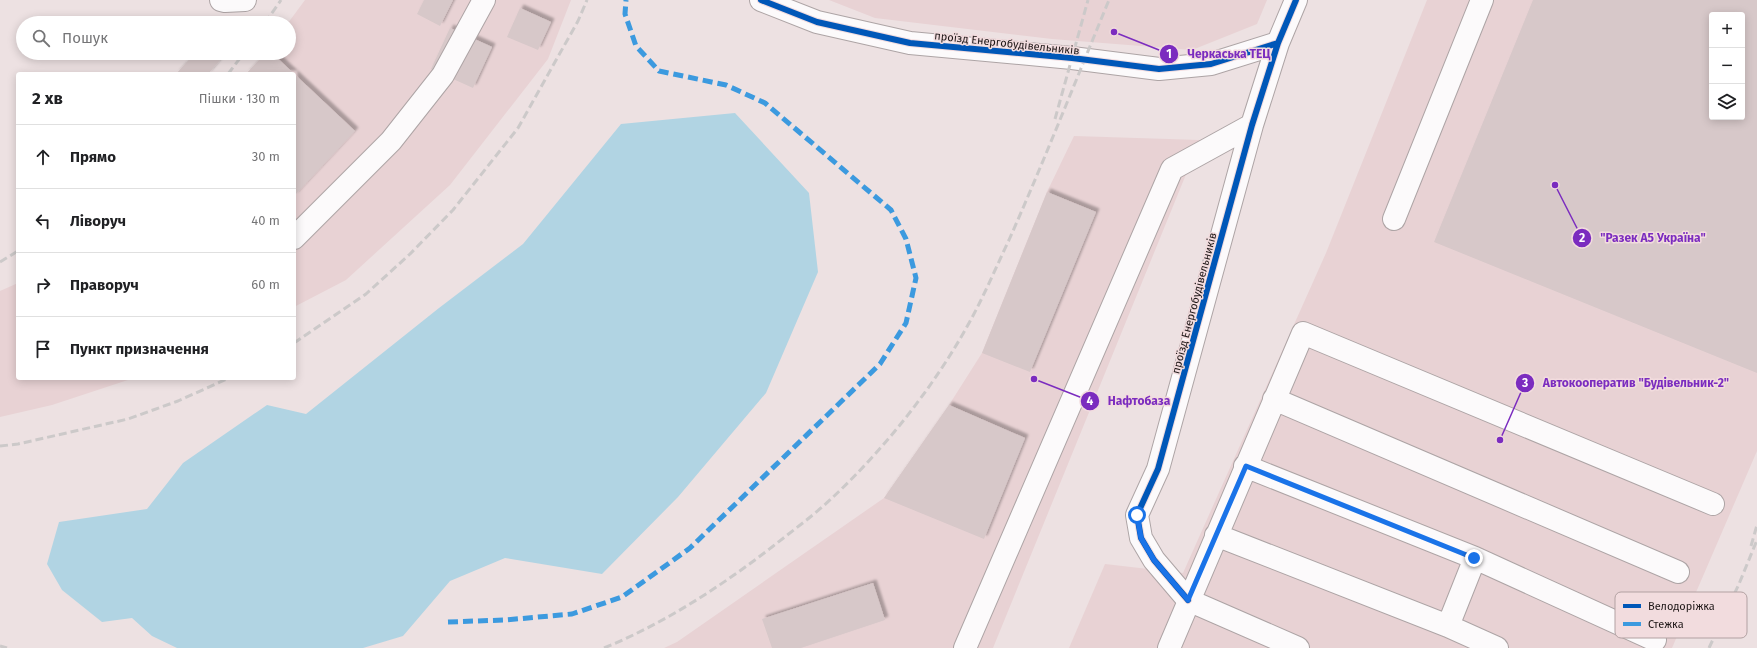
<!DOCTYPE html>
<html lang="uk">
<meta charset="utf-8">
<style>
:root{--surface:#fff;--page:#f2f2f2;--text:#202124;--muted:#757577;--line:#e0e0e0}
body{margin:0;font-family:"Fira Sans",sans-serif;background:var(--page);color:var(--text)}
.controls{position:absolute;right:12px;top:12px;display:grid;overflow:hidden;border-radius:4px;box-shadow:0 2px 10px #0003}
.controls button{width:36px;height:36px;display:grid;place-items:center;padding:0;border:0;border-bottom:1px solid var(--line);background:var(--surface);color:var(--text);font:20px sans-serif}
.stop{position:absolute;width:12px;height:12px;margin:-9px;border:3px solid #1a73e8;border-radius:50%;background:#fff}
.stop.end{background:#1a73e8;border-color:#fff;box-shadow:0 1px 4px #0008}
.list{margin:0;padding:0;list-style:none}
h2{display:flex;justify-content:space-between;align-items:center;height:52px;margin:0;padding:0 16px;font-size:17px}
h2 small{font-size:13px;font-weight:400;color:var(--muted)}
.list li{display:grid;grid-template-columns:26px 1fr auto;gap:12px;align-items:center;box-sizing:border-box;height:64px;padding:0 16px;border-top:1px solid var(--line)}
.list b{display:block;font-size:15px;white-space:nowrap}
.list em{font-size:13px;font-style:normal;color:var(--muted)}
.icon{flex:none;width:22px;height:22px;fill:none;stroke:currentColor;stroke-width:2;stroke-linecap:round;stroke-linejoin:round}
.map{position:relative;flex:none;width:1757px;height:648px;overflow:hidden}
.search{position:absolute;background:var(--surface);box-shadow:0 2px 10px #0003;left:16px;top:16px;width:280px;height:44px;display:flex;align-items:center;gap:10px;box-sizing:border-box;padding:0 14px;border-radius:22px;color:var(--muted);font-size:15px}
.panel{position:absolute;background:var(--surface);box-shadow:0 2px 10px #0003;left:16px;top:72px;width:280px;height:308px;border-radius:4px}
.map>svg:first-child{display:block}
.built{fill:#e8d2d4;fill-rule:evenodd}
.water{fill:#b1d4e3}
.building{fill:#d7c8c9;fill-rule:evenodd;filter:url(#shadow)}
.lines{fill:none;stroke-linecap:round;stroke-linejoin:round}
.minor-casing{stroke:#ada4a5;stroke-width:24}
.minor{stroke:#fcfafb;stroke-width:22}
.rail{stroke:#ccc9c9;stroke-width:3;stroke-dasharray:8 4;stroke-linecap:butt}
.quiet{stroke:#3c9adf;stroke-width:5;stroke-dasharray:10 5;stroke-linecap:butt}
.cycleway-casing{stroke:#f2dcde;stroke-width:8}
.cycleway{stroke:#0057b8;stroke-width:6}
.route{stroke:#1a73e8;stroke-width:5}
.labels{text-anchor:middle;stroke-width:3;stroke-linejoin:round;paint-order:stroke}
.street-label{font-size:11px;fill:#1e1717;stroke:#f2dcde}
.key{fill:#f2dcde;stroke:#b2a1a2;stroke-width:1}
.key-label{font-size:11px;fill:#1e1717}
.leader{fill:none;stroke:#7b2cbf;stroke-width:1.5}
.callout-dot{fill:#7b2cbf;stroke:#f2dcde;stroke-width:1.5}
.mark-label{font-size:12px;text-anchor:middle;font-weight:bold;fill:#fff}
.callout-label{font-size:12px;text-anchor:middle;font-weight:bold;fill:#7b2cbf;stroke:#f2dcde;stroke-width:3;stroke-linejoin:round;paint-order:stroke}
</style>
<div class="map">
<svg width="1757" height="648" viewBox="0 0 1757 648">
<defs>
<filter id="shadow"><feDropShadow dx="3.5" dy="-3.5" stdDeviation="1" flood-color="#0004"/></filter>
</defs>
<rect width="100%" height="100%" fill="#ede1e2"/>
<!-- built -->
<path class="built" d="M305 0H571L548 59 450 185 346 280 294 307V74H246L266 53H289L288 23Z
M829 0H1267L1257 24 1192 50 1052 39 875 18Z
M1427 0H1757V451L1672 648H1069L1105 564 1183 573 1326 253ZM1712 15H1742V117H1712Z
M1074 136 1200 140 993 648H664L677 642 884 498 949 405 982 353 1047 192Z
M18 283V378H134L52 405 0 417V291Z"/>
<!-- water -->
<path class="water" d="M735 113 809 193 818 272 766 393 678 497 602 574 505 558 450 581 403 636 363 648H177L152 636 132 618 102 622 62 590 47 564 59 522 147 509 183 463 267 405 306 414 439 308 523 244 621 124Z"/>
<!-- building -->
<path class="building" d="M424 0H453L440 26 417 14Z
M1533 0H1757V373L1434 242ZM1712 15H1742V117H1712Z
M520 8 551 22 538 50 507 37Z
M450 28 492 47 473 88 431 69Z
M195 53H226L208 74H176Z
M266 53H272L355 131 294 196V74H246Z
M1047 192 1096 212 1030 372 982 353Z
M949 405 1025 438 984 539 884 498Z
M873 583 885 620 801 648H772L762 619Z"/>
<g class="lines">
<!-- minor casing -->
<g class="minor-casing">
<path id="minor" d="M221 0 225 1 245 0
M761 0 817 22 910 43 1072 58 1159 69 1211 64 1278 43
M1296 0 1278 43 1252 125 1158 469 1137 515 1141 538 1154 560 1188 600 1298 648
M1394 219 1482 0
M294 238 391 141 443 75 484 0
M1274 399 1678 572
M1245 466 1475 558 1655 640
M1216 535 1448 626 1497 648
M1448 626 1475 558
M965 648 1172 169 1252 125
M1169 648 1303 333 1713 504"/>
</g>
<!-- minor -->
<use href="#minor" class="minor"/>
<!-- rail -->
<path class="rail" d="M265 23 281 0
M228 74 244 53
M1055 119 1088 0
M0 262 18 251
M294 343 366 294 410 254 453 210 518 128 578 21 587 0
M0 446 18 444 128 419 178 401 229 378
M1751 546 1757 525
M0 646 7 648
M604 648C665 623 720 587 772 547 792 531 813 516 831 499 889 445 945 373 980 302 990 282 999 261 1009 240 1044 161 1076 80 1109 0
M1709 648 1739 584 1757 540"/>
<!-- quiet -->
<path class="quiet" d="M448 622 505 620 572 614 622 597 690 548 880 364 906 323 916 278 906 239 891 210 765 103 726 85 659 71 636 46 625 14 626 0"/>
<!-- cycleway casing -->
<g class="cycleway-casing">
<path id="cycleway" d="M761 0 817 22 910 43 1072 58 1159 69 1211 64 1278 43
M1188 600 1154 560 1141 538 1137 515 1158 469 1252 125 1278 43 1296 0"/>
</g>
<!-- cycleway -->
<use href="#cycleway" class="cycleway"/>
</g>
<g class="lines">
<!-- route -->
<path class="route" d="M1137 515 1141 538 1154 560 1188 600 1246 466 1474 558"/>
</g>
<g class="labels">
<!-- street labels -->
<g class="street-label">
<text transform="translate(1007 43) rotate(6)" y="4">проїзд Енергобудівельників</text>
<text transform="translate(1194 303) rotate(-75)" y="4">проїзд Енергобудівельників</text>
</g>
</g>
<!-- legend -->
<rect x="1615" y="592" width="132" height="46" rx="6" class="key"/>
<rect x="1623" y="604" width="18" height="4" fill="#0057b8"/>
<rect x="1623" y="622" width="18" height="4" fill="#3c9adf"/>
<g class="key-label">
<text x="1648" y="610">Велодоріжка</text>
<text x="1648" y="628">Стежка</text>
</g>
<!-- callouts -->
<path class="leader" d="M1114 32L1169 54M1555 185L1582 238M1500 440L1525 383M1034 379L1090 401"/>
<g class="callout-dot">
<circle cx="1114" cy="32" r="4"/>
<circle cx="1555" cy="185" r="4"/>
<circle cx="1500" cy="440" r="4"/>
<circle cx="1034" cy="379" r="4"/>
<circle cx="1169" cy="54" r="10"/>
<circle cx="1582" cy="238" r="10"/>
<circle cx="1525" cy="383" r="10"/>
<circle cx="1090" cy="401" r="10"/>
</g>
<g class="mark-label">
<text x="1169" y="58">1</text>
<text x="1582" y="242">2</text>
<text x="1525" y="387">3</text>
<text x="1090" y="405">4</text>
</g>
<g class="callout-label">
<text x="1229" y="58">Черкаська ТЕЦ</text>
<text x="1653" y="242">"Разек А5 Україна"</text>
<text x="1636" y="387">Автокооператив "Будівельник-2"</text>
<text x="1139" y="405">Нафтобаза</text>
</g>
</svg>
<div class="controls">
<button>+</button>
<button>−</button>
<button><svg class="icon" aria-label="layers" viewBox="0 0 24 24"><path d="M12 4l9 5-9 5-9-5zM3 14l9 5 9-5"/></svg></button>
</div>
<div class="stop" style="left:1137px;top:515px"></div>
<div class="stop end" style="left:1474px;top:558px"></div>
<div class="search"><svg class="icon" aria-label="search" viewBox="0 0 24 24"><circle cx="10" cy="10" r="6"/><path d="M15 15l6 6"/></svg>Пошук</div>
<section class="panel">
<h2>2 хв<small>Пішки · 130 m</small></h2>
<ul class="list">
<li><svg class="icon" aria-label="ahead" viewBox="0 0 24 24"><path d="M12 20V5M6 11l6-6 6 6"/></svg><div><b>Прямо</b></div><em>30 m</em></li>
<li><svg class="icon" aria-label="left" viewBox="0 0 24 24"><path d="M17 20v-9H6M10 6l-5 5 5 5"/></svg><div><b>Ліворуч</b></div><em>40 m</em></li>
<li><svg class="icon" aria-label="right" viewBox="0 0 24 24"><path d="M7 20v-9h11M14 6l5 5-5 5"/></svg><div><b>Праворуч</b></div><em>60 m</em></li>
<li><svg class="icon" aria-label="arrive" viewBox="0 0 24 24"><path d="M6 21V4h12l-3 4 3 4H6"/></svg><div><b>Пункт призначення</b></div></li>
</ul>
</section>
</div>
